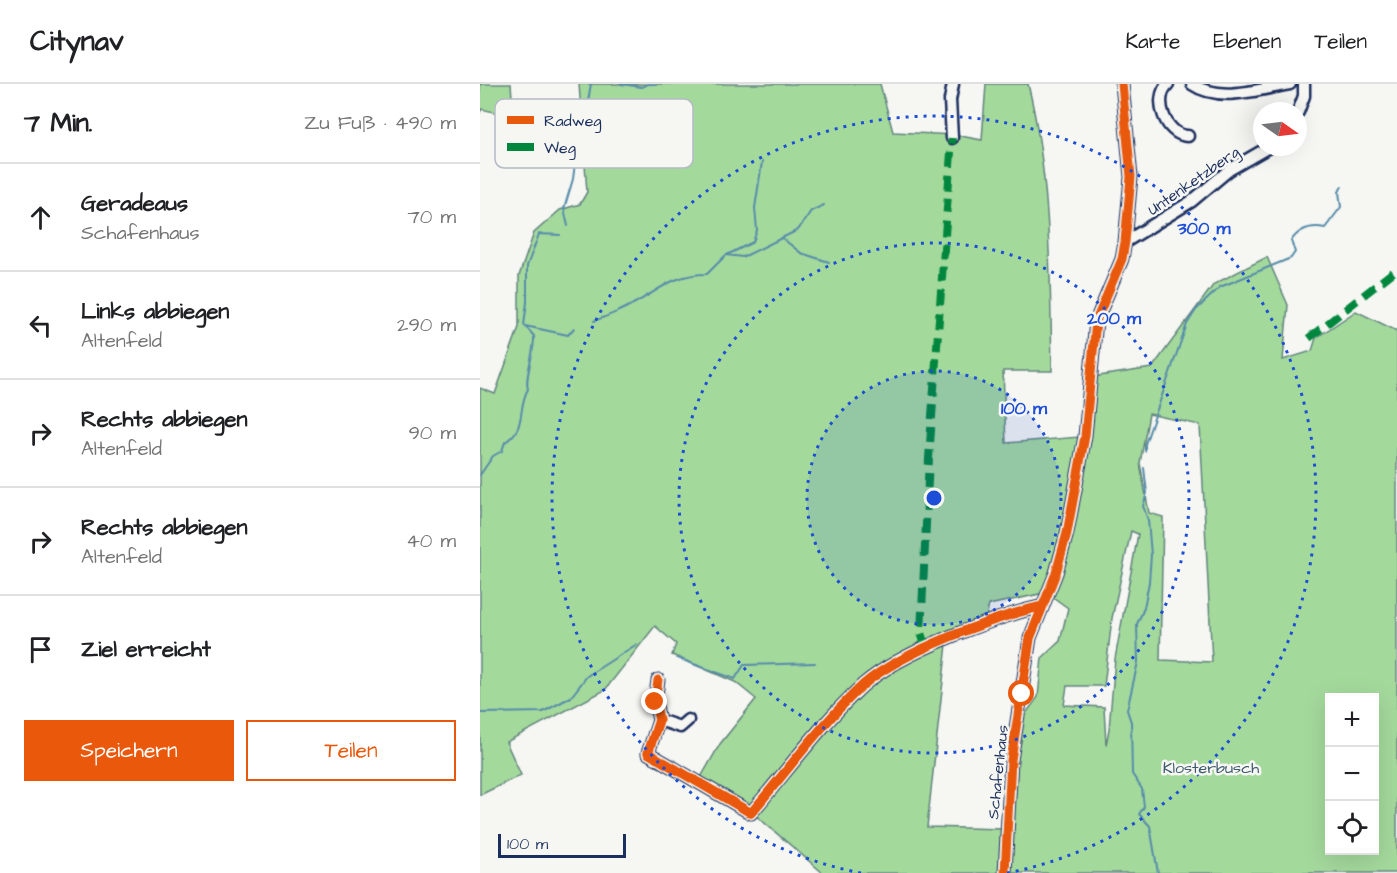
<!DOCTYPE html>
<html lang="de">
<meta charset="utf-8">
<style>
:root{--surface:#fff;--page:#f6f6f6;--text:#202124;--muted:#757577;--line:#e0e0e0;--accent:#ea580c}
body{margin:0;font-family:"Architects Daughter",sans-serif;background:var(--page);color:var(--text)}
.controls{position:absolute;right:18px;bottom:18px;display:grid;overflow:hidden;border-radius:0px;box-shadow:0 6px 24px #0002}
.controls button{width:54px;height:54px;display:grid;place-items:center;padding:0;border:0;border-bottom:2px solid var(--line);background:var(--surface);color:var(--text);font:30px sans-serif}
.compass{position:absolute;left:773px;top:18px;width:54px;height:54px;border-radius:50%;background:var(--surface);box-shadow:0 6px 24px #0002;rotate:104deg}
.scale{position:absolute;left:18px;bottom:15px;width:128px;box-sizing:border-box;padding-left:6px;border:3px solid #1b2f5e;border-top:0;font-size:16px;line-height:21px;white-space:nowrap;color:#1b2f5e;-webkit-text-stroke:4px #f6f6f2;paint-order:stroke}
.stop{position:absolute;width:18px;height:18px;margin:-14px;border:4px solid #ea580c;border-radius:50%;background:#fff}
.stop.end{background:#ea580c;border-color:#fff;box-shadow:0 2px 6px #0008}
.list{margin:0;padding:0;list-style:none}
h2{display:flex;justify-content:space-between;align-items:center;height:78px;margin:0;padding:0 24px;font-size:26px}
h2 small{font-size:20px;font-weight:400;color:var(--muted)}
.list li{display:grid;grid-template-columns:39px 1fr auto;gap:18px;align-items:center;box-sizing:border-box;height:108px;padding:0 24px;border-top:2px solid var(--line)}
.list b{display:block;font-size:22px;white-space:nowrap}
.list p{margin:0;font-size:20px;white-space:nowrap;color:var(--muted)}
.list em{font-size:20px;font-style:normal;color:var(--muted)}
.actions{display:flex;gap:12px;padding:18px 24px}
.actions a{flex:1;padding:14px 0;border:2px solid var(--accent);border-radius:0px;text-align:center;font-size:21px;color:var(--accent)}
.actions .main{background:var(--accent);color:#fff}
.icon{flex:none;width:33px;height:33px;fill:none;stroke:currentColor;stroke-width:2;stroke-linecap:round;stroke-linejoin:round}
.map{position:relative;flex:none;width:917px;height:789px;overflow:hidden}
header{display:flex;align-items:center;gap:36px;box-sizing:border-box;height:84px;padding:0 30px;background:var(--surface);border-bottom:2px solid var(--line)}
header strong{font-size:28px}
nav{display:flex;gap:33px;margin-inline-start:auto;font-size:21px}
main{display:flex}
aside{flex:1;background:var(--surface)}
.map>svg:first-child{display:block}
.green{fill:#a4d99c;stroke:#60847d;stroke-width:1.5;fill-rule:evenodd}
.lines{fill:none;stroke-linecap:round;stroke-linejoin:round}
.stream{stroke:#568caa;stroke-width:2}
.street-casing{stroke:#1b2f5e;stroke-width:15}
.street{stroke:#f6f6f2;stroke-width:10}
.quiet{stroke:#00873e;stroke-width:8;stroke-dasharray:15 8;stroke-linecap:butt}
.cycleway-casing{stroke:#f6f6f2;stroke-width:13}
.cycleway{stroke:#e8590c;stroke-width:9}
.route{stroke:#ea580c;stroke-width:8}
.ring{fill:none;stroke:#1d4ed8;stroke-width:3;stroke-dasharray:3 6}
.labels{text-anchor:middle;stroke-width:5;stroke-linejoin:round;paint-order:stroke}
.street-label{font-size:16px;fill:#1b2f5e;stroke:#f6f6f2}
.park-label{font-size:16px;fill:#3d5a6e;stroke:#f6f6f2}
.key{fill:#f6f6f2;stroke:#b4bac6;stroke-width:1.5}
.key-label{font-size:16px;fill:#1b2f5e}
.centre{fill:#1d4ed8;stroke:#f6f6f2;stroke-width:3}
.ring-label{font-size:18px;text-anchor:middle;font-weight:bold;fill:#1d4ed8;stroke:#f6f6f2;stroke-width:5;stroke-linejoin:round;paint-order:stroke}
</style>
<header>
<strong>Citynav</strong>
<nav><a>Karte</a><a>Ebenen</a><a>Teilen</a></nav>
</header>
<main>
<aside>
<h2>7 Min.<small>Zu Fuß · 490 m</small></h2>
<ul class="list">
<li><svg class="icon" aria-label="ahead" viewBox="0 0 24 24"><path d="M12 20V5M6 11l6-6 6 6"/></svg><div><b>Geradeaus</b><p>Schafenhaus</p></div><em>70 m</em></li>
<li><svg class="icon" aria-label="left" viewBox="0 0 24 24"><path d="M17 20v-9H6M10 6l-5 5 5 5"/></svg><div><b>Links abbiegen</b><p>Altenfeld</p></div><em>290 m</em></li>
<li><svg class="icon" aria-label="right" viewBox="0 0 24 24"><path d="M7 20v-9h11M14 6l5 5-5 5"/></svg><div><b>Rechts abbiegen</b><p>Altenfeld</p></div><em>90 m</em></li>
<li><svg class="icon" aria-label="right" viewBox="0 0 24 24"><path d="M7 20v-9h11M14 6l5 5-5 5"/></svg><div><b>Rechts abbiegen</b><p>Altenfeld</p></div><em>40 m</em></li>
<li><svg class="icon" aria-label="arrive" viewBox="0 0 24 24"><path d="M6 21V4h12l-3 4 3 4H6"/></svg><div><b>Ziel erreicht</b></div></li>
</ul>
<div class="actions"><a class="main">Speichern</a><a>Teilen</a></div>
</aside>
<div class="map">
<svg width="917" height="789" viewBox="0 0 917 789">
<rect width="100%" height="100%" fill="#f6f6f2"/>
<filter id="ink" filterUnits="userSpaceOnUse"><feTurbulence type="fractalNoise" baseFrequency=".0167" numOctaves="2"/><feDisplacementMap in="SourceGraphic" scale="12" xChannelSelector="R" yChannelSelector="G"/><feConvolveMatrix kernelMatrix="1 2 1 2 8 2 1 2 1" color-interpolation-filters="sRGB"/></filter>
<g filter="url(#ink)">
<!-- green -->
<path class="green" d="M0 0H31L33 26 30 32 2 25 0 28Z
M99 0H400L413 48 475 51 502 56 506 0H548C571 94 570 191 572 287H523L526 359 600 353 591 410 564 509 509 521 506 534 468 551 447 743 523 745V789H343L267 724 220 695 240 660 276 615 255 598 192 571 196 560 175 542 125 606 26 658 41 691 0 711V304L15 310 39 243V192L54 149 80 126 100 120 107 108Z
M787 173 808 221 803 276 832 267 836 254 876 227 917 247V789H528L537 664 544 632 558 613 562 574 580 557 588 524 570 511 608 370 613 293 672 284 734 200ZM669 330 720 341 732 578 680 576 683 433 669 429 660 379ZM651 447 658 450 635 575 629 645 626 661 624 623 584 621 587 602H624L632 534ZM850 614H894V766H850Z"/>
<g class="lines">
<!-- stream -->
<path class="stream" d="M141 0 162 3 168 0
M169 0H175
M88 142 84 125 93 95 96 71 104 66C107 43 106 23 111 0
M302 154 321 169 349 178
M247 171 273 158 277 146 275 124 282 78
M114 237C128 232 141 227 153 220 180 206 193 190 227 190L246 171 263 173 318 146 331 127 344 121
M45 242 88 251 94 244
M665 367V360L707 240 716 226 740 203 811 174 815 168 811 157C820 144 831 141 845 144L861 123 859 108 862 102
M664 384 667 409 663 422 668 436 671 471 669 498 664 524 657 540 658 578 647 626 651 638 652 690 662 705 664 723 659 730 670 742 678 789
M0 391 13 372 22 367 25 358C47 345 37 324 48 305 44 294 55 268 54 252L44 241 47 218V182L59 150 80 151
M197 574 255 595 264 581 335 579
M0 629 63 628 91 613 107 592 157 560"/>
<!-- street casing -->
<g class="street-casing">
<path id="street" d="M688 0C672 15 686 52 708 52
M712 0C740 19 780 5 810 0
M818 28 824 12V0
M472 54 470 16 473 0
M645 158 712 117 749 86 789 63
M178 596 175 618 179 636 168 669 271 729C307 687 342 639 383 601 421 568 514 533 563 522
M179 636 200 643 208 636
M525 789 531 676 550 554 576 489 587 449 605 352 616 237 642 175 645 158 651 93 642 0"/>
</g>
<!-- street -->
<use href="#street" class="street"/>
<!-- quiet -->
<path class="quiet" d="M829 254 917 185
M446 564 441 549 449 374 472 54"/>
<!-- cycleway casing -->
<g class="cycleway-casing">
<path id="cycleway" d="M178 596 175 618 179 636 168 669 271 729C307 687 342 639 383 601 421 568 514 533 563 522
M525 789 531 676 550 554 576 489 587 449 605 352 616 237 642 175 645 158 651 93 642 0"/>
</g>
<!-- cycleway -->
<use href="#cycleway" class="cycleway"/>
</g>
</g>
<g class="lines" filter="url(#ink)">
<!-- route -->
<path class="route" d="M175 618 179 636 168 669 271 729C307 687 342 639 383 601 421 568 514 533 563 522L550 554 542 610"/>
</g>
<!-- distance rings -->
<circle cx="454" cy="414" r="127" fill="#1d4ed8" fill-opacity=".12"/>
<g class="ring">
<circle cx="454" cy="414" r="127"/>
<circle cx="454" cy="414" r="255"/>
<path d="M381 789A382 382 0 1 1 527 789"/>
</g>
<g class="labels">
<!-- street labels -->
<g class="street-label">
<text transform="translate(713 96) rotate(-35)" y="6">Untenketzberg</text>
<text transform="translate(517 688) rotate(-84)" y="6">Schafenhaus</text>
</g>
<!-- park labels -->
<g class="park-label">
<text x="731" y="689">Klosterbusch</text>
</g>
</g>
<!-- legend -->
<rect x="15" y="15" width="198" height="69" rx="9" class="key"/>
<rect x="27" y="32" width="27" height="8" fill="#e8590c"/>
<rect x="27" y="59" width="27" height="8" fill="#00873e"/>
<g class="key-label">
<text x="64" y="42">Radweg</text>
<text x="64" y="69">Weg</text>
</g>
<circle cx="454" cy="414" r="9" class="centre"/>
<g class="ring-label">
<text x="724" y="150">300 m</text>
<text x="634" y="240">200 m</text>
<text x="544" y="330">100 m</text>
</g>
</svg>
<div class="controls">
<button>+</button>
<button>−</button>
<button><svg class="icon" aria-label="locate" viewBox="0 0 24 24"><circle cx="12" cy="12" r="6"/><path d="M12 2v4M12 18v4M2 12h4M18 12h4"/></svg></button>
</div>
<svg class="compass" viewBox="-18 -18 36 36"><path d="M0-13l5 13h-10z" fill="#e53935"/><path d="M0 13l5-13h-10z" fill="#757577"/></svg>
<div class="scale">100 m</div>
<div class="stop" style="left:542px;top:610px"></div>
<div class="stop end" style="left:175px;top:618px"></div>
</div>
</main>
